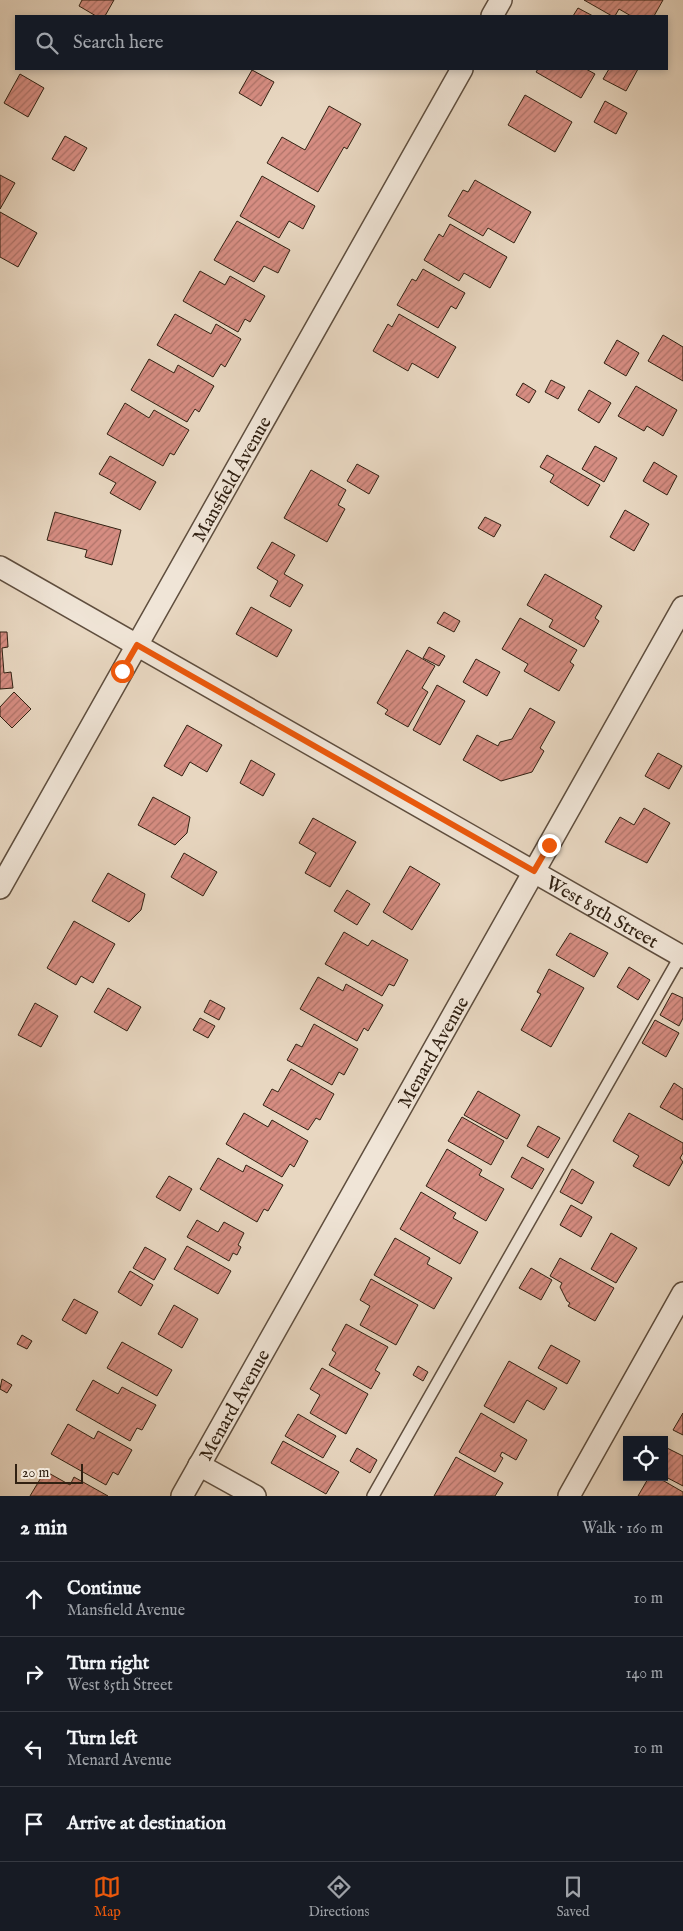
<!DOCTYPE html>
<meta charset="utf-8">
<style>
:root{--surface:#171b24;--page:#242831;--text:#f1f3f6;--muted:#9ea1a6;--line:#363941;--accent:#ea580c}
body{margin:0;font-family:"IM FELL English",serif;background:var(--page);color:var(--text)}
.controls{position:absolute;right:15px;bottom:15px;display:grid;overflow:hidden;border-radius:0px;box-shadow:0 2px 8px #0003}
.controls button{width:45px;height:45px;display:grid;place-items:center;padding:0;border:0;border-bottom:1px solid var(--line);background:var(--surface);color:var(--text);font:25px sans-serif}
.scale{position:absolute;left:15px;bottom:12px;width:68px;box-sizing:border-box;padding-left:5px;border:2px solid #312112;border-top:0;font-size:14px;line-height:18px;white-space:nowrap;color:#312112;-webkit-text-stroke:4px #f0e5d7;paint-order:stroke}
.stop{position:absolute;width:15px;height:15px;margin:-11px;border:4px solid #ea580c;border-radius:50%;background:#fff}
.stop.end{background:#ea580c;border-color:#fff;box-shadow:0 1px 5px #0008}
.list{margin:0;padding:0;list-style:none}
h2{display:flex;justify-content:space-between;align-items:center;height:65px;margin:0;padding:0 20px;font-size:21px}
h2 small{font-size:16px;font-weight:400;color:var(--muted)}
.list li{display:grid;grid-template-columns:32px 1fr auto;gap:15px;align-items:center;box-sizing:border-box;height:75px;padding:0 20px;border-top:1px solid var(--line)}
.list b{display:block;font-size:19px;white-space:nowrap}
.list p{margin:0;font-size:16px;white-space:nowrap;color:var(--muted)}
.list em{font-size:16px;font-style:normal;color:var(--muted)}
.icon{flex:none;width:28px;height:28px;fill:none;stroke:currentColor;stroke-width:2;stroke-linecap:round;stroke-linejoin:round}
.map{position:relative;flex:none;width:683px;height:1496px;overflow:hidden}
.search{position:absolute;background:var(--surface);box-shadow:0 2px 8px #0003;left:15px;right:15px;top:15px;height:55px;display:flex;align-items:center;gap:12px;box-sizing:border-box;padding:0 18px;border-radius:0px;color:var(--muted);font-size:19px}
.sheet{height:365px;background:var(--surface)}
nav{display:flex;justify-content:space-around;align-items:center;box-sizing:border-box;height:70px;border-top:1px solid var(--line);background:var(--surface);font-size:14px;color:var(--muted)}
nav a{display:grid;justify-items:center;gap:2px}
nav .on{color:var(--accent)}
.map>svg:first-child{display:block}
.building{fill:url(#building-hatch);stroke:#312112}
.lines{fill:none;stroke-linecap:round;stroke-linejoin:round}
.lane-casing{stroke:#5f4e3e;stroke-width:14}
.street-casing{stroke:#5f4e3e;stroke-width:24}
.lane{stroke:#f0e5d7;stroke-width:11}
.street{stroke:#f0e5d7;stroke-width:21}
.route{stroke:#ea580c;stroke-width:6}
.labels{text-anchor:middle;stroke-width:5;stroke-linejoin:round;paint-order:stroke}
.street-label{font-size:19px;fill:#312112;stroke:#f0e5d7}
</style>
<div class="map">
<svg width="683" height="1496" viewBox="0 0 683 1496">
<defs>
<pattern id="building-hatch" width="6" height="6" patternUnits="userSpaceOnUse" patternTransform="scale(1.25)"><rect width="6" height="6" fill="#d68d82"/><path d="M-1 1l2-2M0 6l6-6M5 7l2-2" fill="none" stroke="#ae7369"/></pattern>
</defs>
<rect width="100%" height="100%" fill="#e8d7c1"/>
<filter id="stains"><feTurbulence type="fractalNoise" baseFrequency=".004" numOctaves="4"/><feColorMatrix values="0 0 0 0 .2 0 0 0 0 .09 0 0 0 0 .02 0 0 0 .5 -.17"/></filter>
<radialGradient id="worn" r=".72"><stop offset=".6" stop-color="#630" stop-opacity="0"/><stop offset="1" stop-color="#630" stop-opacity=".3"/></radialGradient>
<!-- building -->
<path class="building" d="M82 0H114L105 16H96L79 6Z
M584 0H663L654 16H631L619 9 615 16H612Z
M578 8 593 16H573Z
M538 69H586L595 74 581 98 536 72Z
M609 69H638L626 91 603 79Z
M252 70 274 82 261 106 239 93Z
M20 74 44 88 28 117 4 103Z
M525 95 572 122 555 152 508 125Z
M605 101 627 113 616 134 594 122Z
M329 106 361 124 347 149 344 147 318 192 267 163 282 137 305 150Z
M65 136 87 148 74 171 52 159Z
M0 175 15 183 0 209Z
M262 176 315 206 303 229 289 221 279 238 240 216Z
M475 180 531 212 514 243 488 228 483 236 448 216 463 190 468 192Z
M0 212 37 233 18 267 0 257Z
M237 221 290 250 278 273 264 266 254 282 214 260Z
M450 224 507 257 490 288 464 273 459 281 424 260 439 234 443 237Z
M423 269 465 293 456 309 451 306 438 328 397 305 412 279 416 281Z
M200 271 225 285 230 276 265 296 250 322 245 319 238 332 183 301Z
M175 314 211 334 216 324 241 339 225 367 221 364 213 377 157 345Z
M399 314 456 347 438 378 412 363 408 371 373 351 388 324 392 327Z
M663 335 683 347V381L648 361Z
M617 340 639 353 626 376 604 363Z
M149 359 174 373 178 365 214 386 199 412 195 409 187 422 131 390Z
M551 380 565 387 558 399 545 392Z
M523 383 536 391 529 403 516 395Z
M636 386 677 410 663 436 647 426 644 431 618 416Z
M589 390 611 403 599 423 578 410Z
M125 403 149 418 154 410 189 430 174 455 170 453 163 466 107 434Z
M595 446 617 458 604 482 582 469Z
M547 455 600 485 588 506 550 482 554 475 540 467Z
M110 456 156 482 140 510 110 493 116 483 99 474Z
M654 462 677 476 667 495 643 481Z
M357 464 379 476 369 494 347 481Z
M311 470 346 490 338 505 345 509 327 542 284 518Z
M625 510 649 524 634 551 610 537Z
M55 512 121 530 112 565 85 557 87 550 47 540Z
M485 517 501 525 494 537 478 528Z
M272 542 295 555 284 574 303 585 290 607 270 596 278 581 257 568Z
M545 574 602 606 595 618 599 621 584 647 549 627 553 620 527 605Z
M251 607 292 630 277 657 236 634Z
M444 612 460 621 454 632 437 623Z
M520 618 577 650 570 662 574 665 559 691 524 671 528 664 502 649Z
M0 632H7L8 647 2 648 4 673 11 672 13 688 0 689Z
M429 647 445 656 439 666 423 658Z
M407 650 435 666 422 688 428 692 408 727 385 714 388 710 377 703Z
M476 659 500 672 487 696 463 682Z
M437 685 465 701 440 745 413 730Z
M14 692 31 709 12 728 0 716V707Z
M530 708 555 722 540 748 544 751 532 772 501 781 463 760 477 735 498 746 500 742 512 739Z
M187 725 222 745 207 772 190 762 182 776 164 766Z
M658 753 682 766 669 789 645 776Z
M251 760 275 774 263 796 240 783Z
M153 797 190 817 187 833 175 845 138 825Z
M644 808 670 823 647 863 605 842 620 817 634 825Z
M313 818 356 842 330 887 305 873 316 853 299 843Z
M184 853 217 872 203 896 171 877Z
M410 866 440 884 412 930 383 912Z
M108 873 145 894 141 910 129 922 92 901Z
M347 890 370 904 357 925 334 911Z
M74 921 115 944 93 983 81 976 76 985 47 968Z
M344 932 368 946 372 940 408 960 394 986 389 984 382 996 325 964Z
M570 933 608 953 594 977 556 955Z
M629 967 650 980 638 1000 617 987Z
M549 969 584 988 551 1047 521 1030 541 994 537 992Z
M318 977 343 991 346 984 383 1005 368 1031 364 1028 357 1041 300 1009Z
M108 988 141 1007 127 1031 94 1012Z
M672 993 683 998V1018L679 1026 660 1015Z
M210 1000 225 1008 219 1020 204 1012Z
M35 1003 58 1016 41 1047 18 1035Z
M200 1018 215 1026 208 1038 193 1030Z
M655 1020 679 1033 666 1057 642 1043Z
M314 1024 358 1049 344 1075 339 1072 332 1085 287 1060 296 1044 302 1047Z
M291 1069 334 1094 320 1120 316 1118 308 1130 263 1105 272 1089 278 1092Z
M674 1083 683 1089V1120L660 1107Z
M478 1091 520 1115 507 1139 464 1115Z
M244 1113 268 1127 272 1120 308 1141 294 1167 290 1164 282 1177 226 1144Z
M629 1113 683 1143V1153L680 1158 683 1162 669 1186 633 1166 639 1156 613 1141Z
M462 1117 504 1141 491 1165 448 1141Z
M538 1126 560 1138 548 1158 527 1146Z
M447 1149 482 1170 479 1175 504 1189 486 1221 426 1186Z
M522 1157 544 1169 532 1189 511 1177Z
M218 1158 243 1172 246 1165 283 1185 268 1211 264 1209 257 1222 200 1189Z
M572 1169 594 1182 582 1204 560 1192Z
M169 1176 192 1189 180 1211 156 1197Z
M421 1192 456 1213 453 1218 478 1232 460 1264 400 1229Z
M571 1205 592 1217 581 1237 560 1225Z
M197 1220 218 1232 224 1222 244 1233 238 1245 241 1247 237 1255 233 1253 229 1261 187 1237Z
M611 1233 637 1248 616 1283 591 1269Z
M395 1238 430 1258 427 1264 452 1278 434 1309 374 1275Z
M187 1246 231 1271 218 1294 174 1269Z
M145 1247 166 1259 154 1280 133 1268Z
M560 1258 614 1288 595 1321 568 1306 570 1303 567 1301 560 1287 562 1283 550 1276Z
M531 1268 552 1280 541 1300 519 1288Z
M130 1271 153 1285 141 1306 118 1292Z
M371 1279 418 1305 396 1345 360 1325 370 1306 360 1300Z
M74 1299 98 1312 86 1334 62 1320Z
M174 1305 198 1319 182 1348 158 1334Z
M346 1324 388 1347 375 1370 380 1373 371 1389 329 1365 336 1353 332 1350Z
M22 1335 32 1341 27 1349 17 1344Z
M122 1342 172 1370 157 1396 107 1368Z
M551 1345 580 1361 567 1384 538 1368Z
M509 1361 557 1388 544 1410 527 1400 514 1423 484 1406Z
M418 1366 428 1372 423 1381 413 1375Z
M322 1368 368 1394 346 1434 310 1413 320 1395 310 1389Z
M2 1379 12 1385 7 1393 0 1389Z
M93 1380 118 1394 122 1387 156 1405 142 1430 137 1428 130 1441 76 1410Z
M481 1413 527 1440 516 1460 502 1452 500 1456 503 1458 495 1472 459 1452Z
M683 1413V1435L673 1430Z
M298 1414 336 1436 323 1458 285 1436Z
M68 1424 94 1439 98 1431 132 1450 118 1475 113 1472 106 1485 51 1454Z
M283 1441 339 1472 326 1494 271 1463Z
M665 1447 683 1456V1486L664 1476Z
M357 1448 377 1460 370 1473 350 1461Z
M456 1457 503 1483 495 1496H434Z
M45 1471 70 1485 74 1477 108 1496H30Z
M649 1477H657L683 1492V1496H638Z"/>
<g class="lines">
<!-- lane casing -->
<g class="lane-casing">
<path id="lane" d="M373 1496 681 955"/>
</g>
<!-- street casing -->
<g class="street-casing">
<g id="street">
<path d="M492 16 501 0"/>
<path id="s1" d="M0 567 683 957"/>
<path id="s2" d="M0 888 462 69"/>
<path d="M199 1465 255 1496"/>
<path id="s3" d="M182 1496 683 607"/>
<path d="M569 1496 683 1293"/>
</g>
</g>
<!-- lane -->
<use href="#lane" class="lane"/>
<!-- street -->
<use href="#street" class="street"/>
</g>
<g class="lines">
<!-- route -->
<path class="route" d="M122 671 137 645 534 871 549 845"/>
</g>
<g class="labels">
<!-- street labels -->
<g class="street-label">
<text dy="7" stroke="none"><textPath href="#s2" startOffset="470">Mansfield Avenue</textPath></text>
<text dy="7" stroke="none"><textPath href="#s1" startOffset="694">West 85th Street</textPath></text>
<text dy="7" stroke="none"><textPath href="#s3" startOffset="510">Menard Avenue</textPath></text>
<text dy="7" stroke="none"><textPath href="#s3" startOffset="105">Menard Avenue</textPath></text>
</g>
</g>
<rect width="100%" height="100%" filter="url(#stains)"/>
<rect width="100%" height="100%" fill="url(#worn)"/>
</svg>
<div class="controls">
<button><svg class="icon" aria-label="locate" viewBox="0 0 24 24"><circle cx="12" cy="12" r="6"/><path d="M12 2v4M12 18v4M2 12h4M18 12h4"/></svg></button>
</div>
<div class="scale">20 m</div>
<div class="stop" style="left:122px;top:671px"></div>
<div class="stop end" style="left:549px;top:845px"></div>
<div class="search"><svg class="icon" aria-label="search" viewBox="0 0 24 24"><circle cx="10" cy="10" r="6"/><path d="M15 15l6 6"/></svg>Search here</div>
</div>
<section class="sheet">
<h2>2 min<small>Walk · 160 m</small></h2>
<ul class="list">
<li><svg class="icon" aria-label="ahead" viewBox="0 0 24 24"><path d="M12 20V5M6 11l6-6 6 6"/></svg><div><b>Continue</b><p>Mansfield Avenue</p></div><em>10 m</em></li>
<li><svg class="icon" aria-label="right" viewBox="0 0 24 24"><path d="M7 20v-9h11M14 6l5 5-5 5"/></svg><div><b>Turn right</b><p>West 85th Street</p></div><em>140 m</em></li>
<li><svg class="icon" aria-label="left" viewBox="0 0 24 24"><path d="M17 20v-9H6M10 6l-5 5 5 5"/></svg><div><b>Turn left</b><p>Menard Avenue</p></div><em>10 m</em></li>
<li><svg class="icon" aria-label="arrive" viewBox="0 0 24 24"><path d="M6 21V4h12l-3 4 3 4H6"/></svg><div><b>Arrive at destination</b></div></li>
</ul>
</section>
<nav>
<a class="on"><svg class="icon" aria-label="map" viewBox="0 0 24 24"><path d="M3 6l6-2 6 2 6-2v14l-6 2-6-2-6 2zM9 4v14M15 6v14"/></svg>Map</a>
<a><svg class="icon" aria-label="directions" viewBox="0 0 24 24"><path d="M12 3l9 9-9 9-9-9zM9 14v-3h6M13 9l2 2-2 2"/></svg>Directions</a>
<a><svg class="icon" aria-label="saved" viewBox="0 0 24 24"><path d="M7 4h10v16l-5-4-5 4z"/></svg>Saved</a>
</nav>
